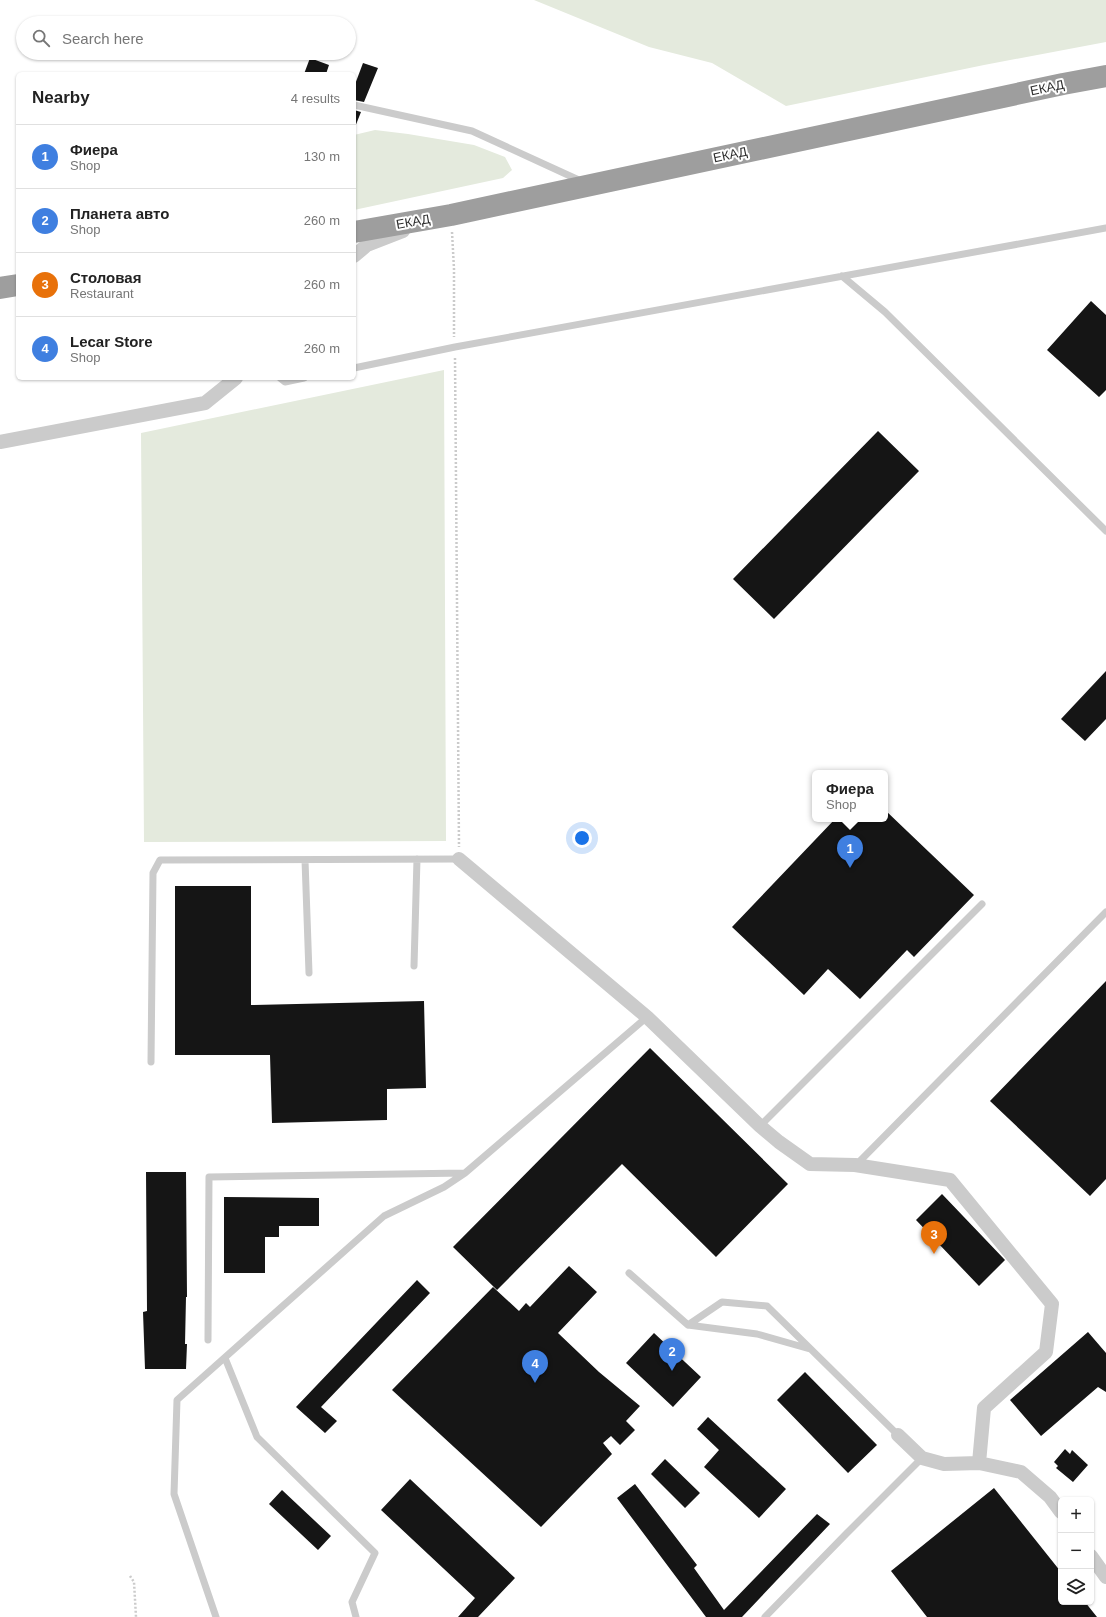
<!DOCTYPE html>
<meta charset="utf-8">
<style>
:root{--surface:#fff;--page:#f2f2f2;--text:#222;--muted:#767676;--line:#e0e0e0;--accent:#d24254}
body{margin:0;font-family:Helvetica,sans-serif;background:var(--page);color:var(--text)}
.controls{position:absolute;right:12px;bottom:12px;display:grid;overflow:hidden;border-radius:6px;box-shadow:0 1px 3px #0004}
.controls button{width:36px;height:36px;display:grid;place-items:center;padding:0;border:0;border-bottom:1px solid var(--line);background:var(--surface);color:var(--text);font:20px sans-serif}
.you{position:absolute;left:582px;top:838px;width:14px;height:14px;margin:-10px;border:3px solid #fff;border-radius:50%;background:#1a73e8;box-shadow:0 0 0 6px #1a73e833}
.badge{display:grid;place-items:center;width:26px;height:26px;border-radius:50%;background:var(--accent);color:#fff;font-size:13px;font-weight:700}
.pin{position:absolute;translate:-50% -33px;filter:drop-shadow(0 1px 2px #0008)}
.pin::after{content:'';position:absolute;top:21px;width:14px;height:12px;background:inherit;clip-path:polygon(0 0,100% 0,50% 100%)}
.popup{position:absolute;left:812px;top:770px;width:76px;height:52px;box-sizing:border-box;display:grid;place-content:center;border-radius:6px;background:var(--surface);filter:drop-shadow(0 1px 3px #0005);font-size:13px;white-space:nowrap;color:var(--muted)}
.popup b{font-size:15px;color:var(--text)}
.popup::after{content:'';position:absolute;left:50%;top:100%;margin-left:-8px;border:8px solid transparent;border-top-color:var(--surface)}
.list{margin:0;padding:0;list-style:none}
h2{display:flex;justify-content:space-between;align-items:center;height:52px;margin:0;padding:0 16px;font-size:17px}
h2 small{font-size:13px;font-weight:400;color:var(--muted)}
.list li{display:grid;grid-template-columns:26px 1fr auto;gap:12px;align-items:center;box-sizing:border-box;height:64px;padding:0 16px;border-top:1px solid var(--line)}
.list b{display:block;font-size:15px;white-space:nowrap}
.list p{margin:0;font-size:13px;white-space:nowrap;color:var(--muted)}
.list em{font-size:13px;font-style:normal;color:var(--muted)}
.icon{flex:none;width:22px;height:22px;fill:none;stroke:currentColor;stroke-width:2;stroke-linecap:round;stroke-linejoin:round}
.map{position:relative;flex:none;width:1106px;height:1617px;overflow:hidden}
.search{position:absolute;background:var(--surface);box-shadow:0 1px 3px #0004;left:16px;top:16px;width:340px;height:44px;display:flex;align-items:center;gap:10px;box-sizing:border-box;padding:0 14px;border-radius:22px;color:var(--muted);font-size:15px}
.panel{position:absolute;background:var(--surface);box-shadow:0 1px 3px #0004;left:16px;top:72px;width:340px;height:308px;border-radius:6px}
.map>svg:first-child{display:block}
.green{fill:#e4eadd}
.building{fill:#151515}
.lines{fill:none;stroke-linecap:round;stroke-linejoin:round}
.path{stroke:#cbcbcb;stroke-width:2.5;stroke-dasharray:2 2;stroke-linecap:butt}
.service{stroke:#cbcbcb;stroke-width:7}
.minor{stroke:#cbcbcb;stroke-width:14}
.trunk{stroke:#9e9e9e;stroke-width:22}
.labels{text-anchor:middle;stroke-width:4;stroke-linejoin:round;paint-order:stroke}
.street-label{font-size:13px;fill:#2e2e2e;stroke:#fff}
</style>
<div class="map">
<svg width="1106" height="1617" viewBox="0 0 1106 1617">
<rect width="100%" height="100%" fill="#fff"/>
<!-- green -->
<path class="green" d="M534 0H1106V42L984 65 786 106 712 63 649 47Z
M375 130 408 134 474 145 505 157 512 170 503 178 354 210V135Z
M444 370 446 841 144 842 141 433Z"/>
<!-- building -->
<path class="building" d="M310 58 329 65 326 74H304Z
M363 63 378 68 364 102 354 100V87Z
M354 110 361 112 355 127H354Z
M1091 301 1106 315V390L1099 397 1047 350Z
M878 431 919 471 774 619 733 579Z
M1106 671V719L1085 741 1061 719Z
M885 810 974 895 914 957 907 950 860 999 828 969 804 995 732 927 835 819H885Z
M175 886H251V1005L424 1001 426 1088 387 1089V1120L272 1123 270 1055H175Z
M1106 981V1179L1090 1196 990 1101Z
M650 1048 788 1184 716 1257 622 1164 497 1290 453 1247Z
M146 1172H186L187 1297H186L185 1344H187L186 1369H145L143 1312 147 1311Z
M942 1194 1005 1260 979 1286 916 1220Z
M224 1197 319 1198V1226H279V1237H265V1273H224Z
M569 1266 597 1292 558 1333 599 1372 640 1406 626 1421 635 1430 620 1445 611 1436 603 1443 612 1454 541 1527 392 1390 493 1287 519 1311 526 1303 530 1307Z
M417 1280 430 1293 321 1407 337 1421 325 1433 296 1407Z
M1088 1332 1106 1353V1392L1098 1387 1041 1436 1010 1400Z
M654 1333 701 1377 673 1407 626 1363Z
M805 1372 877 1445 848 1473 777 1400Z
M708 1417 786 1489 759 1518 704 1467 719 1450 697 1429Z
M1065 1449 1070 1454 1072 1450 1088 1465 1073 1482 1056 1468 1058 1466 1054 1462Z
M665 1459 700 1493 685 1508 651 1474Z
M410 1479 515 1578 478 1617H458L475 1598 381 1510Z
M635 1484 697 1565 694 1568 724 1610 817 1514 830 1524 742 1617H706L617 1498Z
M994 1488 1061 1572V1602H1085L1097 1617H927L891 1571Z
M282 1490 331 1536 318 1550 269 1504Z"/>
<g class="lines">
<!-- path -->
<path class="path" d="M452 232 454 269V337
M455 358 459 847
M130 1576 134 1582 136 1617"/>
<!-- service -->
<path class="service" d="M354 105 472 131 581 181
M842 276 885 312 1106 531
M354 368 455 347 1106 228
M280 378 285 382 304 378
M305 860 309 973
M414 966 417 859
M151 1062 153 873 160 860 459 859
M760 1126 982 904
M856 1165 1106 912
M629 1273 688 1325 757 1334 810 1349
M688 1325 722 1302 767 1306 898 1435
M208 1340 209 1177 465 1173 647 1017
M225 1358 257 1437 375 1553 352 1602 356 1617
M216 1617 174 1494 177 1400 384 1216 444 1187 465 1173
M765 1617 846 1534 922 1458"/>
<!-- minor -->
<path class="minor" d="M354 256 367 245 403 231
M0 442 205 403 236 378
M459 859 647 1017 760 1126 779 1142 810 1164 855 1165 950 1180 1052 1304 1046 1352 984 1408 979 1463
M898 1435 922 1458 944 1464 979 1463 1021 1472 1050 1497 1061 1512
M1091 1556 1106 1577"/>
<!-- trunk -->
<path class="trunk" d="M354 232 451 215 1063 84 1106 76
M0 288 18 285"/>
</g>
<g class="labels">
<!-- street labels -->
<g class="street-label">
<text transform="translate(1047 87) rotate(-12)" y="5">ЕКАД</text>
<text transform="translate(730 154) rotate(-12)" y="5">ЕКАД</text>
<text transform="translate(413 221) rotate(-10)" y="5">ЕКАД</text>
</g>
</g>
</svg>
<div class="controls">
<button>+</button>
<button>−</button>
<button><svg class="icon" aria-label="layers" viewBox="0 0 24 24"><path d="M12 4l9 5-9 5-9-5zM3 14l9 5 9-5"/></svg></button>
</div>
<div class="you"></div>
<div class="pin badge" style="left:850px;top:868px;background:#3f7fe0">1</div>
<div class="popup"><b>Фиера</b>Shop</div>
<div class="pin badge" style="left:672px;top:1371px;background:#3f7fe0">2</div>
<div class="pin badge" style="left:934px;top:1254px;background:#e8710a">3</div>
<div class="pin badge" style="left:535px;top:1383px;background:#3f7fe0">4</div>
<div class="search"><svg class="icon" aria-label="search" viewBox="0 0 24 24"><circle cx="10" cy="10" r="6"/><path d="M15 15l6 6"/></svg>Search here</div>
<section class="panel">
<h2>Nearby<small>4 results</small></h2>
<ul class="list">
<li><span class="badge" style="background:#3f7fe0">1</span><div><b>Фиера</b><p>Shop</p></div><em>130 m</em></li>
<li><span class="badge" style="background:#3f7fe0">2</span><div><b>Планета авто</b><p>Shop</p></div><em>260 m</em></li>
<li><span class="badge" style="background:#e8710a">3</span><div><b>Столовая</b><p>Restaurant</p></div><em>260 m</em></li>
<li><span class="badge" style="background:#3f7fe0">4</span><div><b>Lecar Store</b><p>Shop</p></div><em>260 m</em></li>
</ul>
</section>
</div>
